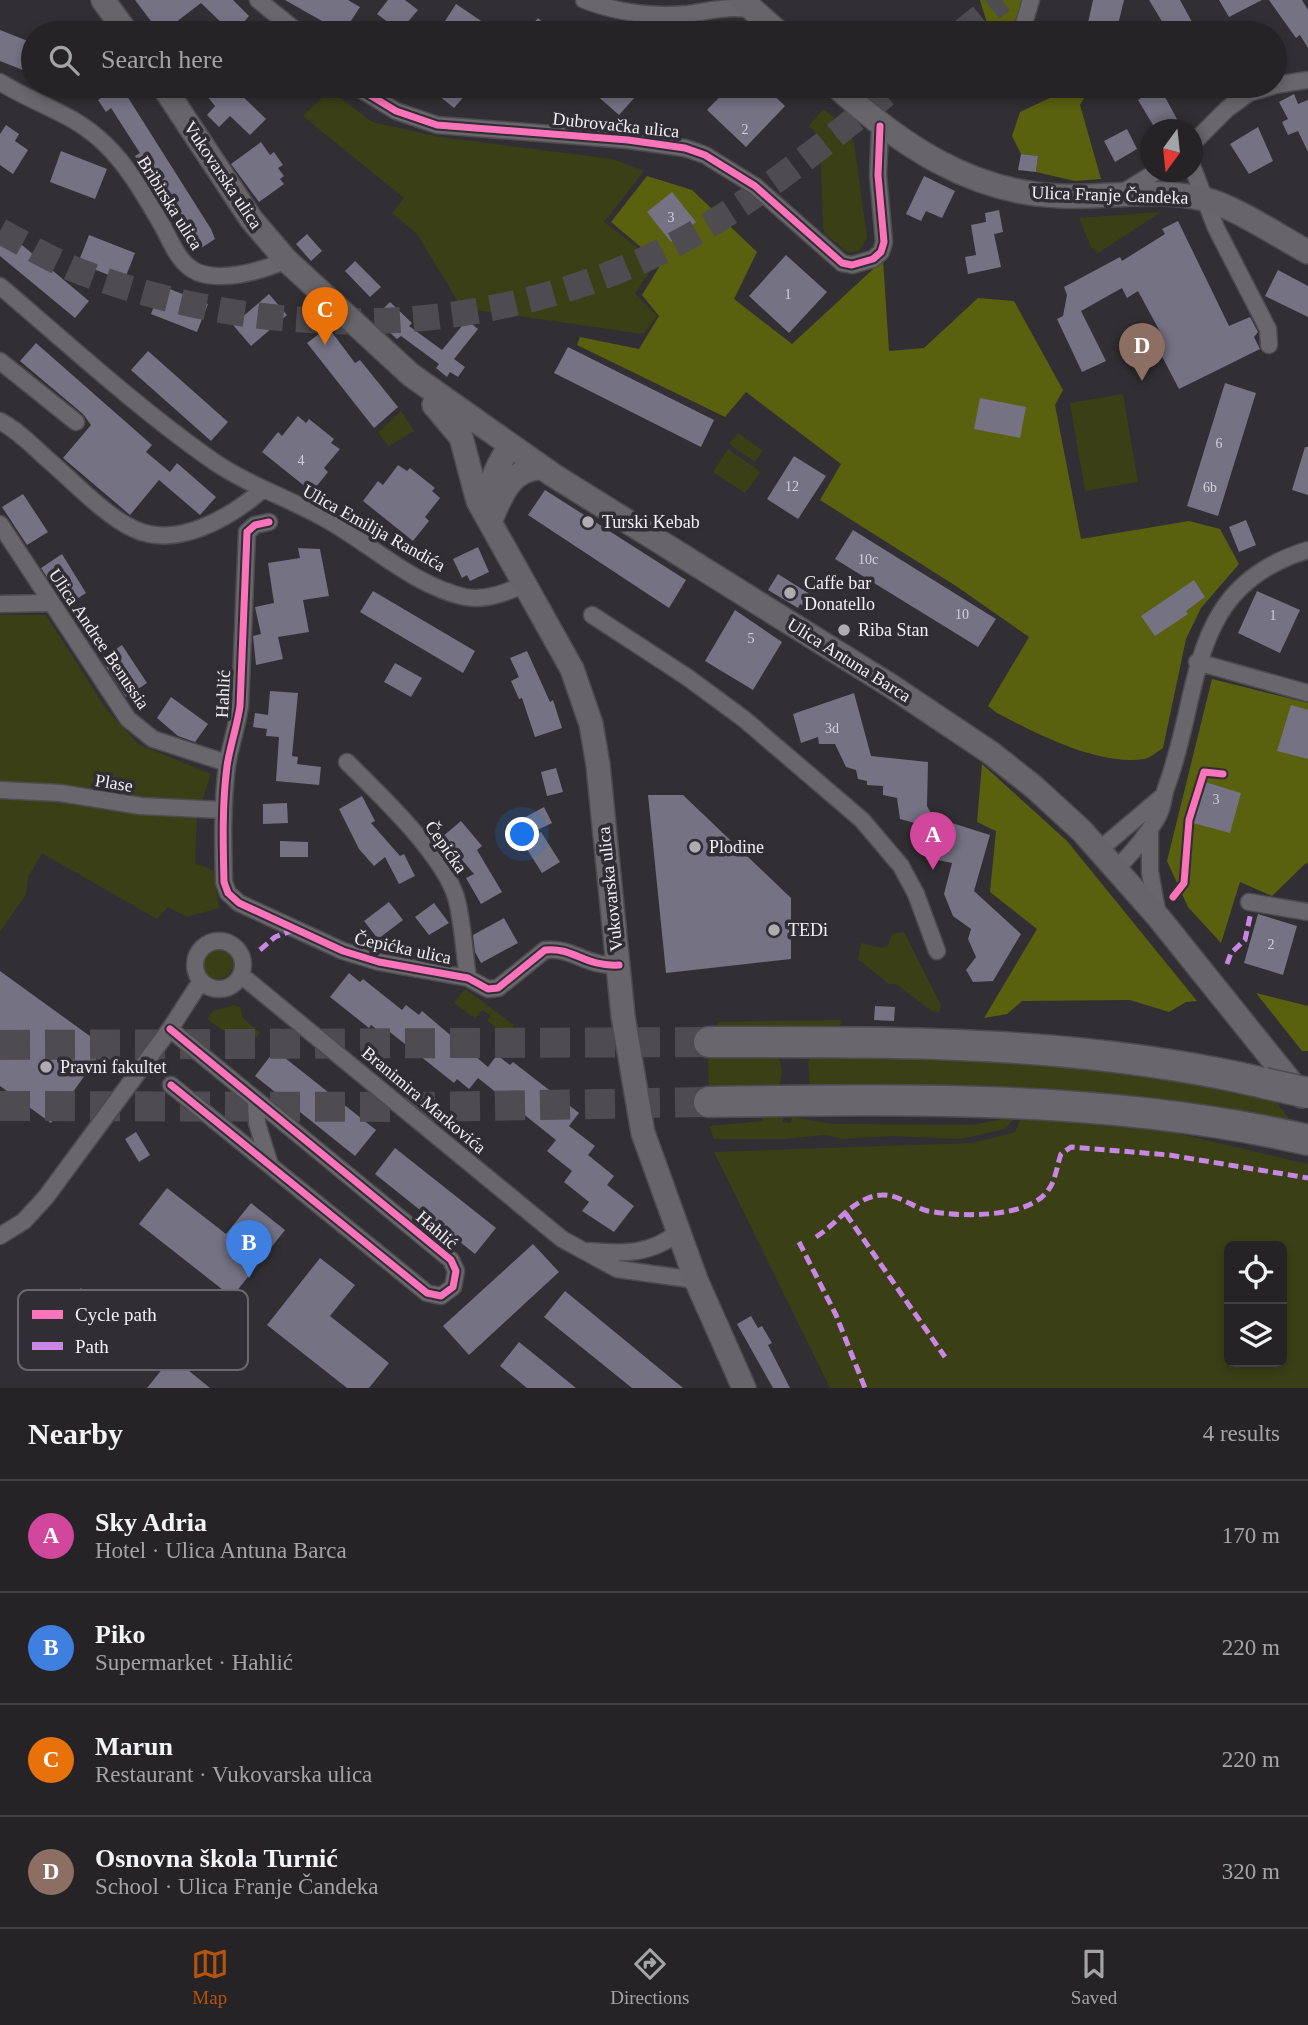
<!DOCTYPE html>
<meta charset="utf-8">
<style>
:root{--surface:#252326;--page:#312f32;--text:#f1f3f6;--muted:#a3a4a7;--line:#424043;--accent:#b45309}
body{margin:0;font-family:"Times New Roman",serif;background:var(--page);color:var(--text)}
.controls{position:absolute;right:21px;bottom:21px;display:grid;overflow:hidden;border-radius:10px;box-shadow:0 4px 10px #0003}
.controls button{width:63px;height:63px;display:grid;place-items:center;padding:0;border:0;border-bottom:2px solid var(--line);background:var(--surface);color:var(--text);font:35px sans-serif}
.compass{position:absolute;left:1140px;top:119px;width:63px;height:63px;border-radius:50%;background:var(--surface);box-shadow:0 4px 10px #0003;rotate:195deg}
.you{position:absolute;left:523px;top:835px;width:24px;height:24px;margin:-18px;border:5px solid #fff;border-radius:50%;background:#1a73e8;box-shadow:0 0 0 10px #1a73e833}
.badge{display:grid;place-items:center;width:46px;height:46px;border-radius:50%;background:var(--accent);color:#fff;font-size:23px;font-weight:700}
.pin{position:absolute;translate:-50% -58px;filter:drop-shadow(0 2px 4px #0008)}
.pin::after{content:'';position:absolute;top:37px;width:24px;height:21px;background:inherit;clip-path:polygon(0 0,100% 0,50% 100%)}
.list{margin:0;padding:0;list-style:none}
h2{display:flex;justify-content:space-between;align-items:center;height:91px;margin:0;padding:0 28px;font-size:30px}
h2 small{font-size:23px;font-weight:400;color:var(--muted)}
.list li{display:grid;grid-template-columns:46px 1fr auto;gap:21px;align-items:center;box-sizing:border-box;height:112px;padding:0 28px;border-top:2px solid var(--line)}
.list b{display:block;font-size:26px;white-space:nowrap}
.list p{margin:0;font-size:23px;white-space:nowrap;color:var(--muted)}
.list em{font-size:23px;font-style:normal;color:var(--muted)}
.icon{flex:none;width:38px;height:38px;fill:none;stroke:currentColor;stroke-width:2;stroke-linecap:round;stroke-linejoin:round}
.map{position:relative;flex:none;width:1308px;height:1388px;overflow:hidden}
.search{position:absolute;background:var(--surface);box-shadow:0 4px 10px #0003;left:21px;right:21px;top:21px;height:77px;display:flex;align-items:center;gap:18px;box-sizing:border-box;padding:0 24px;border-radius:38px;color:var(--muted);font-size:26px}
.sheet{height:539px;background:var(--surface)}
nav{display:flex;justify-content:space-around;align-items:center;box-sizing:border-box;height:98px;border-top:2px solid var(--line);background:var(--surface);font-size:19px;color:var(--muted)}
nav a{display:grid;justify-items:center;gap:4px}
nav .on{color:var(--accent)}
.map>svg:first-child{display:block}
.green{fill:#3b3f16;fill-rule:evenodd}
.forest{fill:#59610e}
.building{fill:#747283}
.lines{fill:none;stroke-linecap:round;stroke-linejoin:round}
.primary-tunnel{stroke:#4e4c50;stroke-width:26;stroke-dasharray:26 13;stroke-linecap:butt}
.highway-tunnel{stroke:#4e4c50;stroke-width:30;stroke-dasharray:30 15;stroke-linecap:butt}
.street-casing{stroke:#4d4b4f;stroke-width:19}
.secondary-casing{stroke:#4d4b4f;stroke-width:26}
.highway-casing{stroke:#4d4b4f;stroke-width:33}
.street{stroke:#69676b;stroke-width:16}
.secondary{stroke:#676569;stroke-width:23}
.highway{stroke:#6a666e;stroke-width:30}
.highway-bridge-casing{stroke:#4d4b4f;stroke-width:33;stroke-linecap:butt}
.highway-bridge{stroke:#6a666e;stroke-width:30}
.quiet{stroke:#c787e3;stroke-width:5;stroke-dasharray:10 5;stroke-linecap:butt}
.cycleway-casing{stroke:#302d35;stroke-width:11}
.cycleway{stroke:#fb73b8;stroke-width:7}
.poi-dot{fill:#aeacb1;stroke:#302d35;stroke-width:2.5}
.labels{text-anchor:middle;stroke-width:7;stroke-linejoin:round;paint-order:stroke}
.number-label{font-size:14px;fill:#d2d0d8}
.street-label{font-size:18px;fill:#f2eff5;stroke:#302d35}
.poi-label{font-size:18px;fill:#f2eff5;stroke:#302d35;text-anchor:start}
.key{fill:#302d35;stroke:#6a676f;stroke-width:2}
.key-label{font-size:19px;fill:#f2eff5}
</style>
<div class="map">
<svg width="1308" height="1388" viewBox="0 0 1308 1388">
<rect width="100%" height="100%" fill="#312f33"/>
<!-- green -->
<path class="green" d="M330 90 372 122 440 137 612 159 644 171 604 222 656 262 635 294 657 316 643 334 462 308 417 234 392 213 404 198 303 116Z
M823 109 841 123 854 142 867 238 859 251 849 253 825 234 823 227 820 138 809 126Z
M1161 212 1098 253 1091 247 1079 218Z
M1123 394 1138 482 1085 491 1070 403Z
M401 411 414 431 389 446 378 433Z
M738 433 763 451 755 462 729 444Z
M728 449 761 472 745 493 713 472Z
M0 615H46L106 709 138 744 211 774 197 816 195 863 213 870 219 908 187 917 168 907 157 919 42 853 28 877 26 895 0 931Z
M904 932 941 1005 939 1013 932 1011 896 984H889L858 959 861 943 882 948 888 945 892 934Z
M203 964a15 15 0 1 1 30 0a15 15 0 1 1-30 0Z
M465 989 514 1025 507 1035 487 1021 491 1016 482 1010 475 1018 454 1003Z
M235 1005 240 1007 243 1018 260 1033 248 1047 207 1019 213 1011Z
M841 1020 839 1030H718V1022Z
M708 1055H775C784 1061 783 1079 778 1088L712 1090V1086H709Z
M812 1055H964L1173 1077 1275 1100 1292 1123 810 1087 808 1062Z
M720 1113H751L783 1117V1122L791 1123 792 1117 834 1124 973 1125 1016 1116 1005 1129 960 1139 891 1136 843 1139 824 1135 786 1139H714L709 1126 763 1121 762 1118 720 1117Z
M1022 1117 1154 1128 1308 1164V1388H830L714 1152 973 1143 1015 1132ZM1229 1246H1282V1362H1229Z"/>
<!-- forest -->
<path class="forest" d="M980 0H1026L1011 33H990Z
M1059 86H1091L1080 105 1101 179 1075 181 1036 172 1038 156 1021 154 1012 136 1020 112 1054 96Z
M647 176 692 190 757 252 734 299 792 344 883 260 889 351 924 348 978 298 1014 301 1063 390 1055 405 1081 539 1189 521 1220 529 1239 564 1201 608 1186 639 1163 748C1157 752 1150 758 1144 759 1098 766 1037 734 997 713L988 706 1029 637 956 586 820 500 841 464 746 392 725 417 577 345 580 337 639 349 659 316 642 295 661 264 611 222Z
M1212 679 1308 703V864L1306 863 1272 896 1240 882 1221 943 1188 907 1167 861Z
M982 764 1067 841 1197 1001 1186 1002 1169 1012 1130 1000 1022 1001 1007 1014 984 1018 1037 929 990 892 996 831 977 822Z
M1256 993 1308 1006V1051H1302Z"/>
<!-- building -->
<path class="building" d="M135 0H233L249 16 244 22 249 27 242 33H232L201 3 171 26 176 33H160Z
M285 0H348L360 7 343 33Z
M388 0H405L418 10 400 31 377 14Z
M1093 0H1124L1117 29 1088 23Z
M1149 0H1180L1198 33H1169Z
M1219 0H1262L1229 17Z
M1269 0H1302L1308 10V48L1300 35 1296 38Z
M456 4 499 33H464L445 21Z
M538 18 554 33H525Z
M0 30 33 43V74L0 61Z
M199 86H232L266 119 250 135 230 116 219 127 207 115 215 106Z
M427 86H473L454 108Z
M586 86H645L619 115Z
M730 86H764L785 106 746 147 707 110Z
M1159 86 1183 130H1156L1138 100Z
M118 87 124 97 127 96 211 229 215 239 195 252 186 238 191 234 162 190 157 194 149 182 135 156 140 153 111 108 106 112 98 100Z
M1294 94 1298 104 1308 100V152L1298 131 1288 135 1282 122 1288 119 1279 102Z
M6 125 19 134 15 141 28 150 13 174 0 165V134Z
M1258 127 1273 161 1249 174 1230 144Z
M1127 129 1137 149 1115 162 1104 141Z
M261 142 270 155 274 152 283 165 278 168 284 176 280 179 284 184 259 202 231 164Z
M61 151 107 169 95 199 50 182Z
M1021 154 1038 156 1036 172 1018 170Z
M924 176 955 191 942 218 926 211 921 221 906 214Z
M672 192 696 222 671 242 647 212Z
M999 210 1003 232 994 234 1001 267 968 274 965 257 976 255 971 225 986 222 985 213Z
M1178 221 1229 326 1250 317 1258 332 1254 337 1260 349 1179 389 1155 343 1164 339 1138 291 1127 298 1122 288 1081 311 1106 361 1082 372 1057 319 1063 316 1067 295 1064 287 1120 257 1122 261 1165 234 1162 229Z
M307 234 322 251 311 261 296 244Z
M10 235 89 301 75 318 0 256V246Z
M89 235 135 253 124 281 78 263Z
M786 255 827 292 789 333 749 296Z
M355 261 381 287 370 297 345 271Z
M1278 270 1308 286V317L1265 296Z
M162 286 208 304 197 332 151 314Z
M269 294 287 315 251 346 233 325Z
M390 302 412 323 409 326 442 350 467 320 478 329 454 359 465 367 458 377 450 372 447 377 436 368 439 364 401 336 397 339 374 318Z
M328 327 355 363 360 360 398 407 374 428 307 343Z
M36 343 152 445 146 452 170 472 177 463 216 497 200 515 159 480 130 515 63 458 91 425 83 414 20 361Z
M568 347 714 420 701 447 554 373Z
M148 351 228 422 211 441 131 370Z
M1225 383 1256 393 1218 516 1187 506Z
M980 398 1026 407 1020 438 974 429Z
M298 416 306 423 309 419 334 439 331 443 340 449 324 468 328 472 312 492 262 452 278 432 282 436Z
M1305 447H1308V495L1292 490Z
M794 456 826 476 798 519 767 499Z
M398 465 407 471 410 468 435 488 432 491 440 498 425 517 429 521 413 541 363 501 378 481 383 485Z
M545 490 686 580 669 608 528 515Z
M23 494 48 532 27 545 2 507Z
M1246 520 1256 545 1239 552 1229 527Z
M853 530 996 619 978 647 835 559Z
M478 547 489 572 470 581 467 575 462 578 453 559Z
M298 548 320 549 329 596 303 600 309 632 278 637 283 659 256 665 253 636 261 634 255 607 274 603 268 563 300 558Z
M62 554 86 593 66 606 41 568Z
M778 574 813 596 806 607 800 604 798 608 768 590Z
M1194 580 1205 597 1186 611 1188 614 1155 636 1141 616Z
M373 591 475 651 463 673 360 612Z
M1257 591 1300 610 1280 653 1238 633Z
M735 610 782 642 753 690 705 661Z
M122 645 147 683 126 697 101 659Z
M527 651 550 702 553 700 562 728 535 737 522 698 519 699 511 681 519 677 510 658Z
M395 663 422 678 411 697 384 682Z
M270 691 298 693 292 756 298 757 297 764 321 767 319 785 276 781 279 737 266 736 267 729 253 727 255 713 268 715Z
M854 693 871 756 928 762 927 806 933 817 990 835 974 891 1021 934 993 981 973 982 966 970 976 957 968 939 971 929 953 916 944 894 952 863 933 859 934 847 911 839 915 823 900 819 897 798 883 795V786L867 785V781L858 779 856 770 846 767 835 744H819L818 737 801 743 793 714Z
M171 697 208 724 195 742 178 736 157 718Z
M1291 705 1308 710V759L1277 751Z
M556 768 563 792 547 796 541 772Z
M1205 782 1241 793 1230 833 1193 823Z
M648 795H683L791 898V959L666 973Z
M362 796 375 821 371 823 400 856 404 854 415 876 399 884 385 857 374 866 359 849 339 809Z
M287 803 288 823 263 824V804Z
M544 807 552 823 529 834 522 819Z
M461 821 482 846 477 850 502 892 481 904 466 878 474 874 442 837Z
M541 832 560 862 542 873 523 843Z
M280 841 308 842V857H280Z
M389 902 403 920 378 939 364 921Z
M434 903 449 923 429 935 415 917Z
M1258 914 1297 926 1283 975 1244 963Z
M504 918 518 943 481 963 475 952 473 935Z
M0 971 105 1047 51 1123 0 1086Z
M349 973 360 982 363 979 402 1010 406 1005 419 1015 422 1011 488 1067 497 1055 510 1065 513 1062 579 1113 569 1126 595 1146 588 1155 614 1176 607 1185 634 1206 614 1232 582 1211 589 1202 564 1182 572 1171 547 1151 556 1140 478 1078 469 1089 457 1079 454 1083 386 1029 383 1034 371 1025 369 1028 330 997Z
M875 1006 895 1007 894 1021 874 1020Z
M275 1050 376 1130 355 1156 255 1076Z
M136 1132 150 1155 139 1162 125 1139Z
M395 1148 496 1228 475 1254 375 1174Z
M167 1188 226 1234 251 1203 285 1230 232 1297 139 1224Z
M533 1244 559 1272 469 1355 443 1326Z
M320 1258 355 1285 330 1316 389 1363 369 1388H347L267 1325Z
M81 1288 121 1320 91 1356 51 1324Z
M565 1291 683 1388H632L544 1317Z
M751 1316 758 1328 762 1326 772 1343 768 1345 790 1388H773L737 1324Z
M519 1342 576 1388H527L500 1366Z
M172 1357 210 1388H147Z"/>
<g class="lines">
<!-- primary-tunnel -->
<path class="primary-tunnel" d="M961 33 1002 0
M0 231C26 245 53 261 81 272 260 339 462 340 639 262 734 219 816 151 896 86"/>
<!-- highway-tunnel -->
<path class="highway-tunnel" d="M0 1045 709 1042
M0 1106 425 1107 709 1102"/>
<!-- street casing -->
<g class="street-casing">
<path id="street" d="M258 0 299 33
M584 0C618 13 651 17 687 14 710 11 731 5 753 10
M1021 33 1031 0
M0 82C38 106 72 112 105 144 129 167 146 198 163 227 170 240 177 258 189 267 212 286 262 271 286 260
M1275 85 1308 80
M355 86 396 111 437 125 628 140 685 148 705 155 755 186 842 263 852 265 873 259 881 252 884 242 878 175 880 126
M1192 144 1227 109 1249 93 1273 86
M1192 166 1216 228 1268 329 1269 345
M1120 194 1156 172
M0 286C68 344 140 410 213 461 251 487 292 499 331 522 374 547 415 586 465 597 486 601 507 592 526 584
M0 361 76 422
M0 421C17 430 32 445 46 458 71 479 105 516 134 529 177 549 229 518 261 491
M269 522 255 525 247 532 240 706C237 727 230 746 227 766 222 805 223 843 224 882L228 893 239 903 343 951 379 962 468 978 488 989 498 988 545 950C574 947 584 967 619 965
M0 524 128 719 153 739 227 763
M0 604 49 603
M592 615 687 677 744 719 862 820 901 866 916 894 937 951
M1197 662 1308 693
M347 762C380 795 442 853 456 897 463 923 464 952 468 978
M0 790 60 793 141 806 222 810
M1150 830V872L1158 916
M1099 850 1164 795
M1116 869C1132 853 1148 835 1159 814 1163 806 1163 797 1166 788 1203 690 1185 587 1308 550
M1249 902 1308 912
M195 965a24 24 0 1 1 48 0a24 24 0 1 1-48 0Z
M241 975 562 1239 617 1269 696 1280
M170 1029 451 1260 456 1271 453 1287 441 1296 427 1293 171 1085
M256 1101 257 1123 269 1162
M0 1236 24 1221 46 1197 170 1029 201 981
M588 1251C623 1254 651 1255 680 1231"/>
</g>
<!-- secondary casing -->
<g class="secondary-casing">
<path id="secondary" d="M103 0 127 33
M742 0 779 33
M163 86 251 219 286 260 411 375 553 475 891 686 991 753 1034 787 1082 831 1159 918 1302 1096
M836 86C899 144 971 193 1060 196 1108 198 1157 188 1204 199 1236 207 1278 236 1308 252
M434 405 461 437 478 501 572 669 591 724 598 765 623 1016 643 1133 696 1280 744 1388
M490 514C487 486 495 469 510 446
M492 517C502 493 513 467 542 468"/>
</g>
<!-- highway casing -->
<g class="highway-casing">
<path id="highway" d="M709 1042C895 1042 1081 1040 1264 1083
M709 1102C909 1099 1112 1095 1308 1140"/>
</g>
<!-- street -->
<use href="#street" class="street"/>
<!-- secondary -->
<use href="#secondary" class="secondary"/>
<!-- highway -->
<use href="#highway" class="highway"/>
<!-- highway-bridge casing -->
<g class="highway-bridge-casing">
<path id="highway-bridge" d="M1264 1083 1308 1093"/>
</g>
<!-- highway-bridge -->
<use href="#highway-bridge" class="highway-bridge"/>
<!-- quiet -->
<path class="quiet" d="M260 950 275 937 296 929
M1227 964 1231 953 1245 940 1251 912
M846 1214 945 1357
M816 1237C838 1223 855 1196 882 1195 898 1194 912 1207 928 1211 959 1217 1030 1219 1049 1189 1056 1179 1057 1165 1061 1154L1071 1147 1169 1155 1308 1178
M799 1242 836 1315 865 1388"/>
<!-- cycleway casing -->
<g class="cycleway-casing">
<path id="cycleway" d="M355 86 396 111 437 125 628 140 685 148 705 155 755 186 842 263 852 265 873 259 881 252 884 242 878 175 880 126
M269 522 255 525 247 532 240 706C237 727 230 746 227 766 222 805 223 843 224 882L228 893 239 903 343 951 379 962 468 978 488 989 498 988 545 950C574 947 584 967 619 965
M1173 897 1184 883 1189 820 1204 772 1223 774
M170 1029 451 1260 456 1271 453 1287 441 1296 427 1293 171 1085"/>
</g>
<!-- cycleway -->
<use href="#cycleway" class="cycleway"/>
</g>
<!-- markers -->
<g class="poi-dot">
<circle cx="588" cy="522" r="7"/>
<circle cx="790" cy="593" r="7"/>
<circle cx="844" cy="630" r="7"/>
<circle cx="695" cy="847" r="7"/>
<circle cx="774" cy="930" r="7"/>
<circle cx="46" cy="1067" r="7"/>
</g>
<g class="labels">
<!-- number labels -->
<g class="number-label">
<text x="745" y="134">2</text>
<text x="671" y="222">3</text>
<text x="788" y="299">1</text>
<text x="1219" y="448">6</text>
<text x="301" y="465">4</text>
<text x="792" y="491">12</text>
<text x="1210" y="492">6b</text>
<text x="868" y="564">10c</text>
<text x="962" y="619">10</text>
<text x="1273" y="620">1</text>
<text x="751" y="643">5</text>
<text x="832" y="733">3d</text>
<text x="1216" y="804">3</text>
<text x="1271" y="949">2</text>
</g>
<!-- street labels -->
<g class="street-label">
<text transform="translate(616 125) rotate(6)" y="6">Dubrovačka ulica</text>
<text transform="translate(223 175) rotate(56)" y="6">Vukovarska ulica</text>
<text transform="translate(1110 195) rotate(2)" y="6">Ulica Franje Čandeka</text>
<text transform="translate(170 203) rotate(58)" y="6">Bribirska ulica</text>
<text transform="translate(374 528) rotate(29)" y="6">Ulica Emilija Randića</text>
<text transform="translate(99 639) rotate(56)" y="6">Ulica Andree Benussia</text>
<text transform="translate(849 660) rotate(32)" y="6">Ulica Antuna Barca</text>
<text transform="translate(223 694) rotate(-87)" y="6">Hahlić</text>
<text transform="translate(114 783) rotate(9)" y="6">Plase</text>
<text transform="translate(446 847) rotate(55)" y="6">Čepićka</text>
<text transform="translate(610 889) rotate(-96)" y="6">Vukovarska ulica</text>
<text transform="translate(403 948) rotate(12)" y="6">Čepićka ulica</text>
<text transform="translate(424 1100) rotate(40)" y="6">Branimira Markovića</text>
<text transform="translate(437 1230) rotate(41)" y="6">Hahlić</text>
</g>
<!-- poi labels -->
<g class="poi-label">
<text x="602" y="528">Turski Kebab</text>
<text x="804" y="589">Caffe bar<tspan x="804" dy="21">Donatello</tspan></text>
<text x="858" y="636">Riba Stan</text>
<text x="709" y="853">Plodine</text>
<text x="788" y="936">TEDi</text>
<text x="60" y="1073">Pravni fakultet</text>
</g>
</g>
<!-- legend -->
<rect x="18" y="1290" width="230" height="80" rx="10" class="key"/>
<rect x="32" y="1310" width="31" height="9" fill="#fb73b8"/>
<rect x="32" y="1342" width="31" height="8" fill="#c787e3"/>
<g class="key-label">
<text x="75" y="1321">Cycle path</text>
<text x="75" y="1353">Path</text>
</g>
</svg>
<div class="controls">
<button><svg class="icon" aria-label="locate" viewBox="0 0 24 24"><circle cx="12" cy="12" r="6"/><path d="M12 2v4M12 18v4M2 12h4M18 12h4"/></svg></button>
<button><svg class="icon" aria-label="layers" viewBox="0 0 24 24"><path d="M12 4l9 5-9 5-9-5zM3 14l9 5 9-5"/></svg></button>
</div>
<svg class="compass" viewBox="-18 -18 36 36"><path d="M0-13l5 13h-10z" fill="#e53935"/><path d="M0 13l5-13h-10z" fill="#a3a4a7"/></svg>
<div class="you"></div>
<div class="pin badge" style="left:933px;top:870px;background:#d1479c">A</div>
<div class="pin badge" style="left:249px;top:1278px;background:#3f7fe0">B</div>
<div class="pin badge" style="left:325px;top:345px;background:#e8710a">C</div>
<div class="pin badge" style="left:1142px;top:381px;background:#8d6e63">D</div>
<div class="search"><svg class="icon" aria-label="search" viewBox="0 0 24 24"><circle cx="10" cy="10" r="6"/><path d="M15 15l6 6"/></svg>Search here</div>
</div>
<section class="sheet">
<h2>Nearby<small>4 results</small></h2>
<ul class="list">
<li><span class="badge" style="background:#d1479c">A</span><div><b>Sky Adria</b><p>Hotel · Ulica Antuna Barca</p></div><em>170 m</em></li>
<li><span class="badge" style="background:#3f7fe0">B</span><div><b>Piko</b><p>Supermarket · Hahlić</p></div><em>220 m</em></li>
<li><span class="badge" style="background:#e8710a">C</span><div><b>Marun</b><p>Restaurant · Vukovarska ulica</p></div><em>220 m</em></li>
<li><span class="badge" style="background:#8d6e63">D</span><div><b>Osnovna škola Turnić</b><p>School · Ulica Franje Čandeka</p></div><em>320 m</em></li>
</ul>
</section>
<nav>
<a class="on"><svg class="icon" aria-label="map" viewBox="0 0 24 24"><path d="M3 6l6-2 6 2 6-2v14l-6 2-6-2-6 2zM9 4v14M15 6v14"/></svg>Map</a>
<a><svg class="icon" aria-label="directions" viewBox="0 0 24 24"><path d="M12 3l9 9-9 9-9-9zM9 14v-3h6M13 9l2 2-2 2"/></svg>Directions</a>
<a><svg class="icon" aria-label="saved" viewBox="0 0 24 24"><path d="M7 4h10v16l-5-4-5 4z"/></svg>Saved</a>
</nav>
